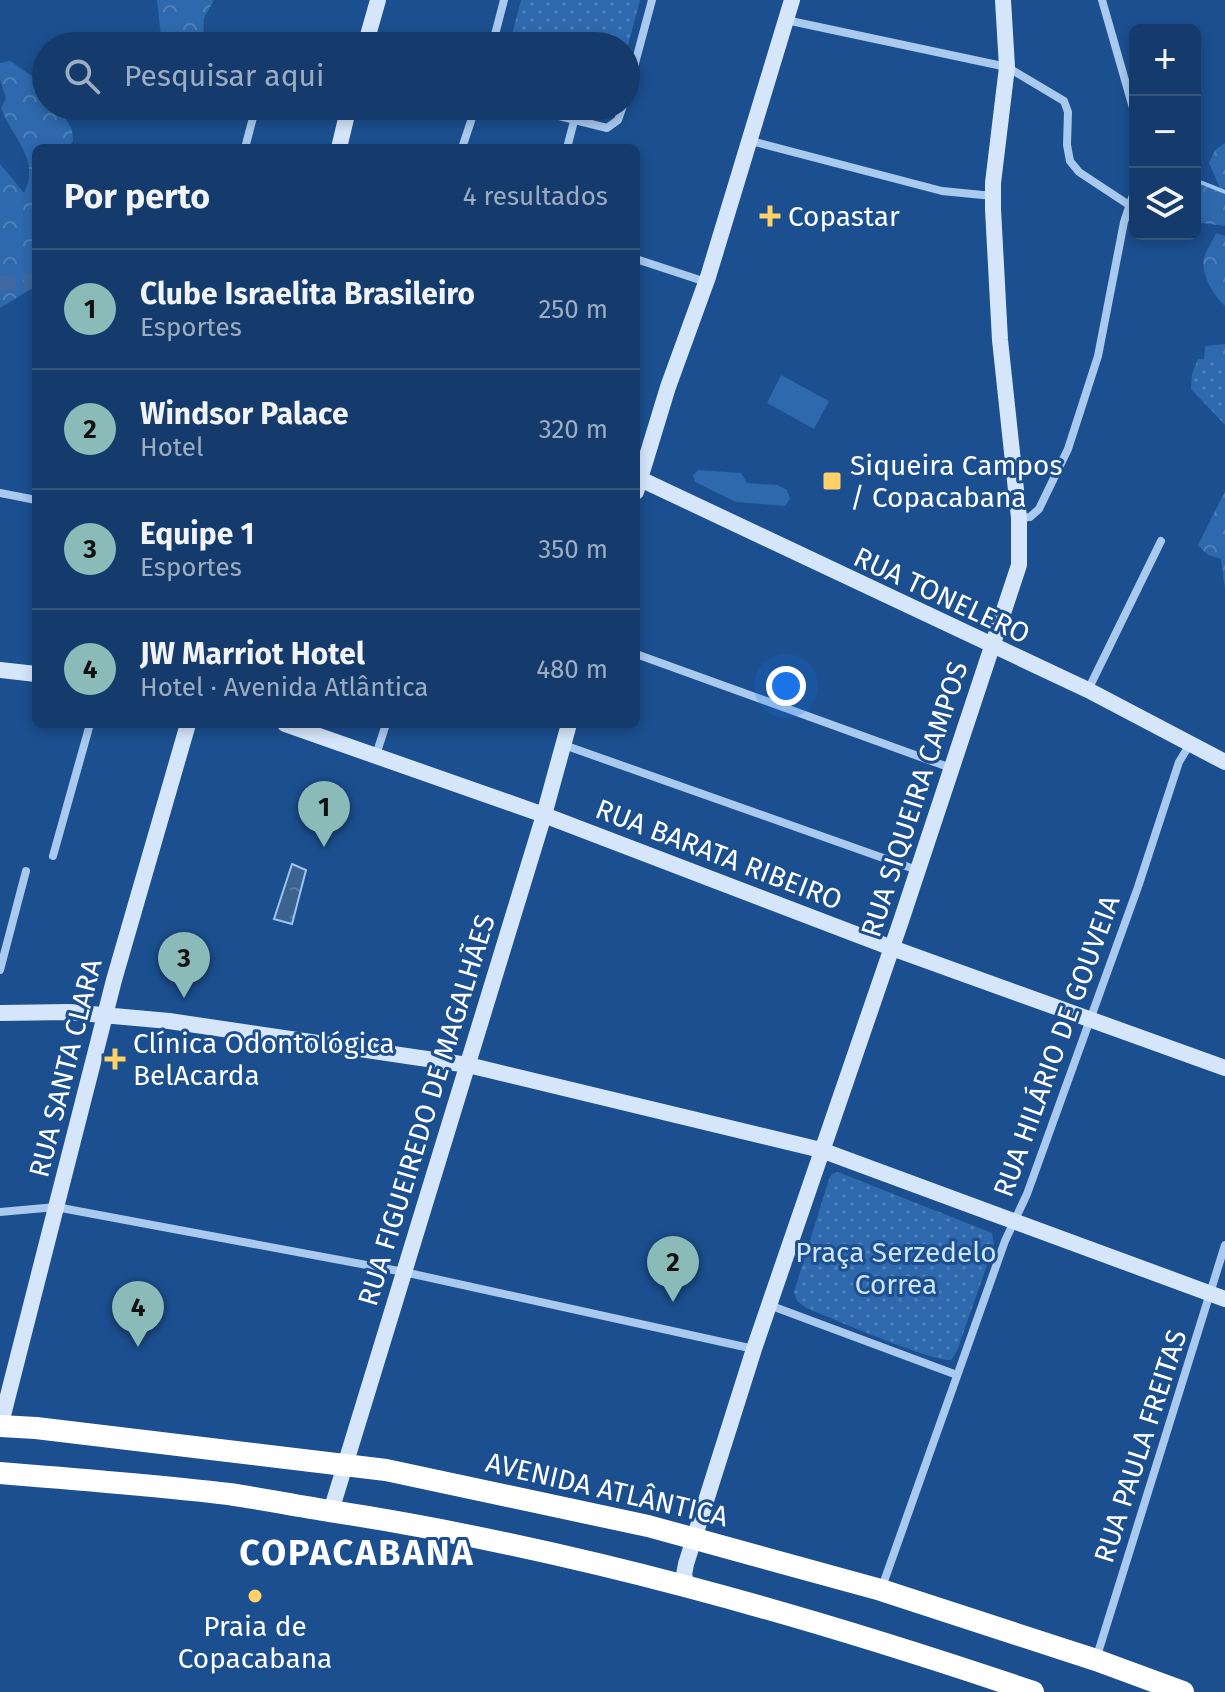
<!DOCTYPE html>
<html lang="pt">
<meta charset="utf-8">
<style>
:root{--surface:#143b6b;--page:#214673;--text:#f1f3f6;--muted:#9dadc1;--line:#33557e;--accent:#8bbbb9}
body{margin:0;font-family:"Fira Sans",sans-serif;background:var(--page);color:var(--text)}
.controls{position:absolute;right:24px;top:24px;display:grid;overflow:hidden;border-radius:12px;box-shadow:0 4px 12px #0003}
.controls button{width:72px;height:72px;display:grid;place-items:center;padding:0;border:0;border-bottom:2px solid var(--line);background:var(--surface);color:var(--text);font:40px sans-serif}
.you{position:absolute;left:786px;top:686px;width:28px;height:28px;margin:-20px;border:6px solid #fff;border-radius:50%;background:#1a73e8;box-shadow:0 0 0 12px #1a73e833}
.badge{display:grid;place-items:center;width:52px;height:52px;border-radius:50%;background:var(--accent);color:#111;font-size:26px;font-weight:700}
.pin{position:absolute;translate:-50% -66px;filter:drop-shadow(0 2px 4px #0008)}
.pin::after{content:'';position:absolute;top:42px;width:28px;height:24px;background:inherit;clip-path:polygon(0 0,100% 0,50% 100%)}
.list{margin:0;padding:0;list-style:none}
h2{display:flex;justify-content:space-between;align-items:center;height:104px;margin:0;padding:0 32px;font-size:34px}
h2 small{font-size:26px;font-weight:400;color:var(--muted)}
.list li{display:grid;grid-template-columns:52px 1fr auto;gap:24px;align-items:center;box-sizing:border-box;height:120px;padding:0 32px;border-top:2px solid var(--line)}
.list b{display:block;font-size:30px;white-space:nowrap}
.list p{margin:0;font-size:26px;white-space:nowrap;color:var(--muted)}
.list em{font-size:26px;font-style:normal;color:var(--muted)}
.icon{flex:none;width:44px;height:44px;fill:none;stroke:currentColor;stroke-width:2;stroke-linecap:round;stroke-linejoin:round}
.map{position:relative;flex:none;width:1225px;height:1692px;overflow:hidden}
.search{position:absolute;background:var(--surface);box-shadow:0 4px 12px #0003;left:32px;top:32px;width:608px;height:88px;display:flex;align-items:center;gap:20px;box-sizing:border-box;padding:0 28px;border-radius:44px;color:var(--muted);font-size:30px}
.panel{position:absolute;background:var(--surface);box-shadow:0 4px 12px #0003;left:32px;top:144px;width:608px;height:584px;border-radius:12px}
.map>svg:first-child{display:block}
.grass{fill:#2e69ad}
.forest{fill:url(#forest-crowns)}
.park{fill:url(#park-dots)}
.water{fill:url(#water-ripples);stroke:#9cc4f0;stroke-width:2}
.lines{fill:none;stroke-linecap:round;stroke-linejoin:round}
.stream{stroke:#9cc4f0;stroke-width:4}
.secondary-tunnel{stroke:#3d69a0;stroke-width:16;stroke-dasharray:16 8;stroke-linecap:butt}
.street{stroke:#a9c9ee;stroke-width:8}
.secondary{stroke:#d6e6fa;stroke-width:16}
.highway{stroke:#fff;stroke-width:22}
.poi-dot{fill:#ffd166;stroke:#1b4f8f;stroke-width:3}
.labels{text-anchor:middle;stroke-width:6;stroke-linejoin:round;paint-order:stroke}
.poi-label{font-size:28px;fill:#fff;stroke:#1b4f8f;text-anchor:start}
.street-label{font-size:28px;fill:#fff;stroke:#1b4f8f}
.park-label{font-size:28px;fill:#cfe3fa;stroke:#1b4f8f}
.district-label{font-size:36px;font-weight:bold;letter-spacing:2px;fill:#fff;stroke:#1b4f8f}
</style>
<div class="map">
<svg width="1225" height="1692" viewBox="0 0 1225 1692">
<defs>
<pattern id="forest-crowns" width="20" height="18" patternUnits="userSpaceOnUse" patternTransform="scale(2)"><rect width="20" height="18" fill="#2e69ad"/><path d="M2 6a3 3 0 1 1 6 0M12 15a3 3 0 1 1 6 0" fill="none" stroke="#4d80b9"/></pattern>
<pattern id="park-dots" width="8" height="8" patternUnits="userSpaceOnUse" patternTransform="scale(2)"><rect width="8" height="8" fill="#2e69ad"/><path d="M2 2h.1M6 6h.1" fill="none" stroke="#4d80b9" stroke-width="1.8" stroke-linecap="round"/></pattern>
<pattern id="water-ripples" width="26" height="14" patternUnits="userSpaceOnUse" patternTransform="scale(2)"><rect width="26" height="14" fill="#3c6290"/><path d="M2 4q2-2 4 0t4 0M15 11q2-2 4 0t4 0" fill="none" stroke="#597aa1"/></pattern>
</defs>
<rect width="100%" height="100%" fill="#1b4f8f"/>
<!-- grass -->
<path class="grass" d="M781 375 829 401 814 429 767 403Z
M698 470 741 473 747 483 777 485 787 490 790 499 785 506 736 502 695 482 693 475Z"/>
<!-- forest -->
<path class="forest" d="M157 0H214L204 18 203 46H162Z
M10 61 46 86V106H59L72 130 73 141 68 148H36V286L0 308V164L24 193C41 159 12 138 1 108L6 98 0 80V63Z
M1225 143V188H1220L1209 163 1215 150Z
M1195 181 1225 192V226L1195 222Z
M1216 233 1225 236V306C1214 296 1200 273 1204 258 1206 250 1213 241 1216 233Z
M1225 344V417L1203 374 1205 346Z
M1225 491V589L1221 559 1208 555 1198 545Z"/>
<!-- park -->
<path class="park" d="M521 0H640L626 53V46H509Z
M1198 359 1225 360V425L1191 389 1192 374Z
M838 1172 992 1233 994 1245 957 1351 951 1360C932 1362 831 1318 806 1308L797 1301 794 1292 829 1179 832 1174Z"/>
<!-- water -->
<path class="water" d="M292 864 306 870 292 924 274 919Z"/>
<g class="lines">
<!-- stream -->
<path class="stream" d="M1195 180 1225 192"/>
<!-- secondary-tunnel -->
<path class="secondary-tunnel" d="M0 284 36 281"/>
<!-- street -->
<path class="street" d="M1102 0 1135 115
M786 20 1007 67 1064 101 1068 112 1067 145 1070 161 1079 172 1129 205
M277 46 293 40 310 46
M492 46 504 0
M626 97 652 0
M519 106 607 128 618 120 623 106
M751 141 942 191 993 196
M245 148 256 106
M462 148 476 106
M567 148 574 121
M636 259 706 282
M0 493 36 500
M1020 518 1030 517 1039 509 1068 449 1098 356 1124 222 1135 189
M636 654 951 768
M1088 690 1161 541
M564 745 917 870
M376 755 386 724
M53 856 90 724
M0 970 26 871
M0 1212 56 1207 404 1272 754 1349
M769 1305 957 1375
M882 1587 1005 1241 1027 1194 1138 887 1179 762 1190 744
M1096 1659 1225 1245"/>
<!-- secondary -->
<path class="secondary" d="M365 46 378 0
M339 148 349 106
M636 477 1088 690 1225 762
M636 492 668 387 708 277 792 0
M0 670 36 674
M285 724 544 815 892 948 1225 1068
M0 1013 69 1012 169 1021 468 1065 821 1150 1225 1299
M0 1427 114 980 188 724
M331 1511 544 815 569 724
M688 1588 684 1575 686 1564 754 1349 901 921 1019 565V518L1000 340 993 209V183L1007 67 1003 0"/>
<!-- highway -->
<path class="highway" d="M0 1426 36 1428 386 1470 648 1526 881 1590 1096 1660 1183 1692
M0 1473C76 1479 153 1485 229 1494 263 1499 297 1506 330 1511 570 1548 803 1614 1033 1692"/>
</g>
<!-- markers -->
<g class="poi-dot">
<path d="M766 204h8v8h8v8h-8v8h-8v-8h-8v-8h8z"/>
<rect x="822" y="471" width="20" height="20" rx="4"/>
<path d="M111 1047h8v8h8v8h-8v8h-8v-8h-8v-8h8z"/>
<circle cx="255" cy="1596" r="8"/>
</g>
<g class="labels">
<!-- poi labels -->
<g class="poi-label">
<text x="788" y="226">Copastar</text>
<text x="850" y="475">Siqueira Campos<tspan x="850" dy="32">/ Copacabana</tspan></text>
<text x="133" y="1053">Clínica Odontológica<tspan x="133" dy="32">BelAcarda</tspan></text>
<text x="255" y="1636" text-anchor="middle">Praia de<tspan x="255" dy="32">Copacabana</tspan></text>
</g>
<!-- street labels -->
<g class="street-label">
<text transform="translate(942 595) rotate(25)" y="10">RUA TONELERO</text>
<text transform="translate(914 799) rotate(-72)" y="10">RUA SIQUEIRA CAMPOS</text>
<text transform="translate(719 854) rotate(21)" y="10">RUA BARATA RIBEIRO</text>
<text transform="translate(1056 1046) rotate(-70)" y="10">RUA HILÁRIO DE GOUVEIA</text>
<text transform="translate(65 1068) rotate(-76)" y="10">RUA SANTA CLARA</text>
<text transform="translate(426 1110) rotate(-73)" y="10">RUA FIGUEIREDO DE MAGALHÃES</text>
<text transform="translate(1140 1446) rotate(-72)" y="10">RUA PAULA FREITAS</text>
<text transform="translate(607 1489) rotate(13)" y="10">AVENIDA ATLÂNTICA</text>
</g>
<!-- park labels -->
<g class="park-label">
<text x="896" y="1262">Praça Serzedelo<tspan x="896" dy="32">Correa</tspan></text>
</g>
<!-- district labels -->
<g class="district-label">
<text x="357" y="1565">COPACABANA</text>
</g>
</g>
</svg>
<div class="controls">
<button>+</button>
<button>−</button>
<button><svg class="icon" aria-label="layers" viewBox="0 0 24 24"><path d="M12 4l9 5-9 5-9-5zM3 14l9 5 9-5"/></svg></button>
</div>
<div class="you"></div>
<div class="pin badge" style="left:324px;top:847px">1</div>
<div class="pin badge" style="left:673px;top:1302px">2</div>
<div class="pin badge" style="left:184px;top:998px">3</div>
<div class="pin badge" style="left:138px;top:1347px">4</div>
<div class="search"><svg class="icon" aria-label="search" viewBox="0 0 24 24"><circle cx="10" cy="10" r="6"/><path d="M15 15l6 6"/></svg>Pesquisar aqui</div>
<section class="panel">
<h2>Por perto<small>4 resultados</small></h2>
<ul class="list">
<li><span class="badge">1</span><div><b>Clube Israelita Brasileiro</b><p>Esportes</p></div><em>250 m</em></li>
<li><span class="badge">2</span><div><b>Windsor Palace</b><p>Hotel</p></div><em>320 m</em></li>
<li><span class="badge">3</span><div><b>Equipe 1</b><p>Esportes</p></div><em>350 m</em></li>
<li><span class="badge">4</span><div><b>JW Marriot Hotel</b><p>Hotel · Avenida Atlântica</p></div><em>480 m</em></li>
</ul>
</section>
</div>
